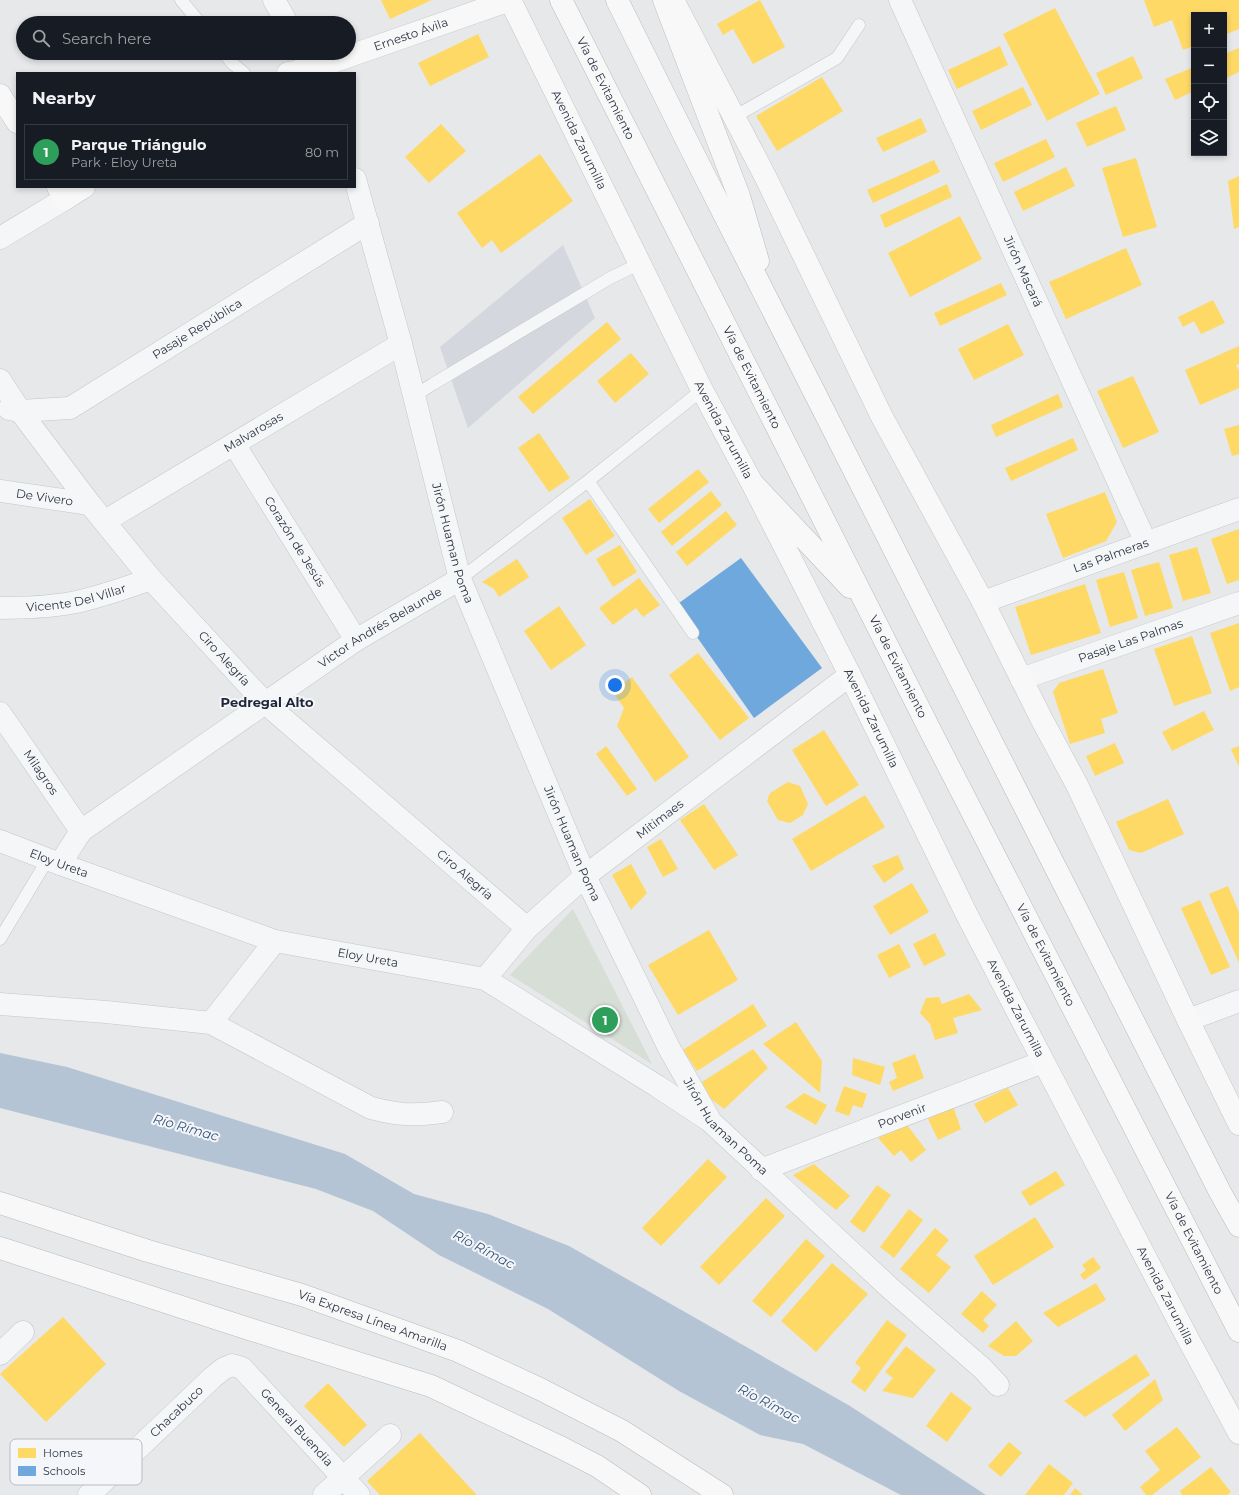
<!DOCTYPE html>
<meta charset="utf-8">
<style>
:root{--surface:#171b24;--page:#20242c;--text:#f1f3f6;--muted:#9ea1a6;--line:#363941;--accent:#6c737f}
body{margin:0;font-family:Montserrat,sans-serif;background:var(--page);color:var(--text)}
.controls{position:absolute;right:12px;top:12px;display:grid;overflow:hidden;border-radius:0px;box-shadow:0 2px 6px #0003}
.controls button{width:36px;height:36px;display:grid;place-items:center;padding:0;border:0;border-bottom:1px solid var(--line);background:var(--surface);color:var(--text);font:20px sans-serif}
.you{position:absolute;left:615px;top:685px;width:14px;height:14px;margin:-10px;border:3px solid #fff;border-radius:50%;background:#1a73e8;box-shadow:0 0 0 6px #1a73e833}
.badge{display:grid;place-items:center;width:26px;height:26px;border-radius:50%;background:var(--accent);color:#fff;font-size:13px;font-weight:700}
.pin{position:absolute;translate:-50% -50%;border:2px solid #fff;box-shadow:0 1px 4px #0006}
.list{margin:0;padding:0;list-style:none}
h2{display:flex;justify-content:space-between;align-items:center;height:52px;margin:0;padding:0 16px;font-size:17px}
h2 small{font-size:13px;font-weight:400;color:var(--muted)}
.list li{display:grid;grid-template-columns:26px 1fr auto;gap:12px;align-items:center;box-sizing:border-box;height:56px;margin:0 8px 8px;padding:0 8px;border:1px solid var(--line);border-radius:0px}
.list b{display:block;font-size:15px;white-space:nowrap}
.list p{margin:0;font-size:13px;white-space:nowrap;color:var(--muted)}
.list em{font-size:13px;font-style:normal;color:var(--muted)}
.icon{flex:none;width:22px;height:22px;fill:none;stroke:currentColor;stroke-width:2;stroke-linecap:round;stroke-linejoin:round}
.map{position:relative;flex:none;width:1239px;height:1495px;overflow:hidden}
.search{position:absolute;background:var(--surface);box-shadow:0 2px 6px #0003;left:16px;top:16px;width:340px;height:44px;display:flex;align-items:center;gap:10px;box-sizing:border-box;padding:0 14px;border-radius:22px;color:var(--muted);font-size:15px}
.panel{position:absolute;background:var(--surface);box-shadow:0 2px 6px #0003;left:16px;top:72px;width:340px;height:116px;border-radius:0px}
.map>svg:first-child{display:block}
.built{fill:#d4d7dd}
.green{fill:#d6ded6}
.water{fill:#b4c4d5}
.homes{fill:#ffd966}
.schools{fill:#6fa8dc}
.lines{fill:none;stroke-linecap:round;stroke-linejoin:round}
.lane-casing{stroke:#c4c6c8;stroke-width:13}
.street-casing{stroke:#c4c6c8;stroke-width:23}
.secondary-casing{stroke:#c4c6c8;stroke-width:23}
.highway-casing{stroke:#b8bbbf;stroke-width:23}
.lane{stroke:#f5f6f7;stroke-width:12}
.street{stroke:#f5f6f7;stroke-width:22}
.secondary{stroke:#f8f8f8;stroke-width:22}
.highway{stroke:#f8f8f8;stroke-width:22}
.labels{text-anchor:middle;stroke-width:4;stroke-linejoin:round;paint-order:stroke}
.street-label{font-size:12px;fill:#2b3445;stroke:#f4f6f9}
.neighbourhood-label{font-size:13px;font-weight:bold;fill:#1d2536;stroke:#f4f6f9}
.water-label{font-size:13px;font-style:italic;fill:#34527a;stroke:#f4f6f9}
.key{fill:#f4f6f9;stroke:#b8bcc3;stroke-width:1}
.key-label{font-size:11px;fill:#2b3445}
</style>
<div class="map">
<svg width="1239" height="1495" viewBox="0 0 1239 1495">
<rect width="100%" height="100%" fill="#e6e8ea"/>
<!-- built -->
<path class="built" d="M563 245 595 318 468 428 440 347Z"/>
<!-- green -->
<path class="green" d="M573 909 652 1064 510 975Z"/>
<!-- water -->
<path class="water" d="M0 1053 67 1067 345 1154 414 1194 488 1214 569 1246 850 1406 986 1495H901L803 1444 760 1435 679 1391 548 1309 439 1255 373 1211 316 1189 0 1108Z"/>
<!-- homes -->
<path class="homes" d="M381 0H432L390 19Z
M760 0 785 47 753 64 733 29 723 35 717 24Z
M1144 0H1239V29L1224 35V15H1194V46L1183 50 1172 20 1154 27Z
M1055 8 1100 94 1047 121 1003 34Z
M478 34 489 57 430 86 418 63Z
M1000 46 1008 65 957 89 948 70Z
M1239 48V72L1224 79V54Z
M1133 56 1143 78 1106 95 1096 73Z
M1194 67V91L1175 100 1165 79Z
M822 77 843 111 777 151 756 116Z
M1023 87 1032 105 981 130 972 111Z
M1116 106 1126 130 1087 147 1076 123Z
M921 118 927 132 883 152 876 138Z
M441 124 466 151 429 183 405 157Z
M1046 139 1055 157 1003 182 994 163Z
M540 154 573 201 501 253 492 240 482 248 457 213Z
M1136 158 1157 227 1123 237 1102 168Z
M934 160 940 172 873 203 867 190Z
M1066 167 1075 186 1023 211 1014 192Z
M1239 176V227L1234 229 1228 181Z
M947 184 952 197 885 228 880 215Z
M960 216 982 259 910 297 888 253Z
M1126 248 1142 285 1066 319 1049 282Z
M1001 283 1007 295 940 326 934 313Z
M1213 300 1225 323 1201 334 1194 321 1183 327 1178 317Z
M607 322 621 339 533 414 518 397Z
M1008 324 1024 355 974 380 958 349Z
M1239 346V364L1236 365 1239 371V388L1200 405 1185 370Z
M631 353 649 374 615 403 597 381Z
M1133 376 1159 432 1123 448 1097 391Z
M1058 394 1063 407 996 437 991 425Z
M1239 425V454L1232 456 1224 429Z
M539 433 570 478 549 492 518 448Z
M1073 438 1078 450 1011 481 1005 468Z
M698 469 709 482 659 523 648 509Z
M711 491 722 505 672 546 661 532Z
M1105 492 1117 522 1106 541 1063 558 1046 514Z
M590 499 615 536 586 555 562 518Z
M726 511 737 525 687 566 676 552Z
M1239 529V580L1227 584 1211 539Z
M620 545 637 572 613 587 596 559Z
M1197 547 1211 593 1183 601 1169 555Z
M517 559 529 577 499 597 494 589 482 582Z
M1159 562 1173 608 1145 616 1131 570Z
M1124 572 1138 618 1110 627 1096 580Z
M639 578 660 605 643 617 636 608 613 625 599 608Z
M1085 584 1101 633 1031 655 1015 607Z
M559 606 586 645 551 670 524 631Z
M1239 623V687L1230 691 1210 633Z
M1192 636 1212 693 1174 706 1154 649Z
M698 653 749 718 720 740 669 675Z
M1103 669 1118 713 1101 719 1105 733 1070 744 1053 692 1059 683Z
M632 677 689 757 655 782 617 726 624 708 612 691Z
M1204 711 1214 730 1172 751 1162 732Z
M824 730 859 785 826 806 792 750Z
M1115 743 1124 763 1095 776 1086 756Z
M606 746 637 789 627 796 596 754Z
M1239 746V767L1231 749Z
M788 782 800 786 808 804 803 815 790 823 778 820 767 801 770 793Z
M865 795 885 827 811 871 792 839Z
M1168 799 1184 834 1141 853 1129 850 1116 822Z
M704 804 738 855 714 870 680 820Z
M661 839 678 869 663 877 647 847Z
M898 855 904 869 884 883 872 866Z
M631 864 647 893 631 910 612 875Z
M912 883 929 912 890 935 873 906Z
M1228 886 1239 912V963L1209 894Z
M1200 900 1230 967 1211 975 1181 908Z
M709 930 738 980 678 1015 648 965Z
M935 933 946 955 924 966 913 944Z
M899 944 911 967 889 978 877 955Z
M969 994 982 1010 953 1018 958 1033 935 1040 930 1024 920 1013 926 998 939 997 942 1004Z
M753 1004 767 1026 697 1071 683 1050Z
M796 1022 822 1061 820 1093 763 1044Z
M753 1049 768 1068 724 1109 711 1099 702 1082Z
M915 1054 924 1078 893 1091 889 1082 897 1078 892 1063Z
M853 1058 885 1067 880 1085 852 1075Z
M844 1086 867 1094 862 1108 853 1105 849 1116 835 1111Z
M1008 1088 1018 1105 985 1123 974 1104Z
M804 1093 827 1105 816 1125 785 1107Z
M953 1106 961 1129 938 1140 928 1119Z
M907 1125 926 1150 911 1162 901 1150 894 1156 878 1138Z
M708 1159 727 1177 661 1246 642 1228Z
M814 1164 850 1196 836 1210 793 1175Z
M1056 1171 1065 1185 1030 1206 1021 1192Z
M877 1185 891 1195 864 1233 850 1222Z
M766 1198 785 1216 719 1285 700 1267Z
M909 1209 923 1220 894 1258 880 1247Z
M1035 1217 1054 1247 993 1285 974 1256Z
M935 1228 949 1240 936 1255 951 1267 929 1293 900 1269Z
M806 1239 825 1256 771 1317 752 1301Z
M1093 1257 1101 1268 1084 1280 1080 1275 1086 1270 1082 1265Z
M832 1263 868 1294 816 1352 781 1321Z
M1096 1283 1106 1300 1058 1327 1043 1313Z
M982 1291 997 1305 983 1320 989 1326 983 1333 961 1314Z
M63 1317 106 1364 46 1422 0 1374Z
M887 1320 907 1335 865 1392 851 1382 861 1368 855 1363Z
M1016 1321 1033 1341 1016 1356H1004L988 1346Z
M906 1346 936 1370 913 1398 882 1391 893 1378 885 1372Z
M1136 1354 1150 1375 1085 1417 1064 1401Z
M1155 1379 1163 1400 1125 1431 1112 1415Z
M328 1383 367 1425 344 1447 304 1406Z
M951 1392 972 1408 947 1442 926 1426Z
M1177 1427 1201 1457 1152 1495H1146L1140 1487 1160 1470 1145 1451Z
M420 1433 462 1479 477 1495H380L367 1481Z
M1009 1442 1022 1453 1001 1477 988 1466Z
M1049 1464 1073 1483 1064 1495H1025Z
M1211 1467 1231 1492 1227 1495H1182L1180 1491Z
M1075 1488 1083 1495H1070Z"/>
<!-- schools -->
<path class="schools" d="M741 558 822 668 754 718 692 630 679 603Z"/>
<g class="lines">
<!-- lane casing -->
<g class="lane-casing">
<path id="lane" d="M181 0 200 23
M224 53 232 63 244 73
M734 117 837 58 859 25
M414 396 433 384 610 278 639 264
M588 481 693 633
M460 579 588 481 702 390
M0 939 48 859"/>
</g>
<!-- street casing -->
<g class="street-casing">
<g id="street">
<path d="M274 0 287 23"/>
<path id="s1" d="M900 0 1146 543"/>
<path d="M303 53 314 73"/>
<path id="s2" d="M355 179 401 344 460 579 585 876 669 1048 711 1122 891 1289 982 1368 998 1385"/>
<path d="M0 238 65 199"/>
<path id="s3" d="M0 380 20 411 90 504 151 579 265 703 527 928"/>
<path id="s4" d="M9 409 20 411 70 408 368 223"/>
<path id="s5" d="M234 444 356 640"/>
<path id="s6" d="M0 491 90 504"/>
<path id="s7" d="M105 521 401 344"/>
<path id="s8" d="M983 602 1239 509"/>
<path id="s9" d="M0 608C23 608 48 607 71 603 98 598 125 588 151 579"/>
<path id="s10" d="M1021 679 1239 603"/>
<path id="s11" d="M0 713 81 831"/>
<path id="s12" d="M0 841 60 864 275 941 485 979 657 1086 707 1119"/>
<path id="s13" d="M60 864 81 831 356 640 460 579"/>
<path id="s14" d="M485 979 527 928 585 876 850 675"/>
<path d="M0 1004 106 1012 211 1023 371 1108C399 1115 413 1116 442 1112"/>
<path d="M1188 1020 1239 1001"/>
<path d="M211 1023 275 941"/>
<path id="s15" d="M761 1170 1043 1062"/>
<path d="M0 1354 23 1332"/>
<path id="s16" d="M89 1495 213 1377 223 1369 232 1365 242 1368 359 1495"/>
<path d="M324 1495 390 1435"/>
</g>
</g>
<!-- secondary casing -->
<g class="secondary-casing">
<g id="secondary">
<path d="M673 0 766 178 882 417 983 602 1042 720 1077 785 1188 1020 1239 1124"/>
<path id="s17" d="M288 73 312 69 510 0 702 390 752 483 850 675 967 915 1187 1337 1239 1433"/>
<path d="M0 95 17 122"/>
<path d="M58 187 65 199 84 187"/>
</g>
</g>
<!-- highway casing -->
<g class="highway-casing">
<g id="highway">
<path id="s18" d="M561 0 932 734 1239 1331"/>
<path d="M617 0 691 149 1220 1192 1239 1226"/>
<path d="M664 0 739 196 758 261"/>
<path d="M752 483 850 587"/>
<path id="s19" d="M0 1203 148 1251 302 1295 458 1351 540 1389 622 1431 722 1495"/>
<path d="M0 1248 246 1328 431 1386 562 1448 597 1466 640 1495"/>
</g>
</g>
<!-- lane -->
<use href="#lane" class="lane"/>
<!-- street -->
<use href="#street" class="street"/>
<!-- secondary -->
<use href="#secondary" class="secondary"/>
<!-- highway -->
<use href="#highway" class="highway"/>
</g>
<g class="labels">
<!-- street labels -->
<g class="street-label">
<text dy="4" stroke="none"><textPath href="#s17" startOffset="129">Ernesto Ávila</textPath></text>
<text dy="4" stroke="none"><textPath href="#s18" startOffset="99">Vía de Evitamiento</textPath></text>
<text dy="4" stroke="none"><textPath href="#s17" startOffset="390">Avenida Zarumilla</textPath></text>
<text dy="4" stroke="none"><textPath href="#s1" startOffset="298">Jirón Macará</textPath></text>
<text dy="4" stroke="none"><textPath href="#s4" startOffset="211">Pasaje República</textPath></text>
<text dy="4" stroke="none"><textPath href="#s18" startOffset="423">Vía de Evitamiento</textPath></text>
<text dy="4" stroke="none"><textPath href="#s17" startOffset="714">Avenida Zarumilla</textPath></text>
<text dy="4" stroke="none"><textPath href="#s7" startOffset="173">Malvarosas</textPath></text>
<text dy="4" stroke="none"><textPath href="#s6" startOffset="45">De Vivero</textPath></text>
<text dy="4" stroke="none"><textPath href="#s5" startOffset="115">Corazón de Jesús</textPath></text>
<text dy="4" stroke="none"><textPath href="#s2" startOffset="377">Jirón Huaman Poma</textPath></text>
<text dy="4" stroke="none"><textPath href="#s8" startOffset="136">Las Palmeras</textPath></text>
<text dy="4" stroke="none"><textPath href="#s9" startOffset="77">Vicente Del Villar</textPath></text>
<text dy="4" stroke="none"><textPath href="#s13" startOffset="401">Victor Andrés Belaunde</textPath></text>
<text dy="4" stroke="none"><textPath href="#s10" startOffset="116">Pasaje Las Palmas</textPath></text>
<text dy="4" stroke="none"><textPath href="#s3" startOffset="358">Ciro Alegría</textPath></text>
<text dy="4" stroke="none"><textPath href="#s18" startOffset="747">Vía de Evitamiento</textPath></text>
<text dy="4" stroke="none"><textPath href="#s17" startOffset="1038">Avenida Zarumilla</textPath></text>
<text dy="4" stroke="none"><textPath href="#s11" startOffset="72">Milagros</textPath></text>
<text dy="4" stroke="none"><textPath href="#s14" startOffset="238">Mitimaes</textPath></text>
<text dy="4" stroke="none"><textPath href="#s2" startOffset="701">Jirón Huaman Poma</textPath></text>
<text dy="4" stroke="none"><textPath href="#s12" startOffset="63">Eloy Ureta</textPath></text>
<text dy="4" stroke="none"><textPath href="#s3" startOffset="682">Ciro Alegría</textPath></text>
<text dy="4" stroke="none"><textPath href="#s18" startOffset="1071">Vía de Evitamiento</textPath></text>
<text dy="4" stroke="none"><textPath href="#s12" startOffset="387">Eloy Ureta</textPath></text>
<text dy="4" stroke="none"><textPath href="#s17" startOffset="1362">Avenida Zarumilla</textPath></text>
<text dy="4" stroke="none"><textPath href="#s15" startOffset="151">Porvenir</textPath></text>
<text dy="4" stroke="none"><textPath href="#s2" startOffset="1025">Jirón Huaman Poma</textPath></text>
<text dy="4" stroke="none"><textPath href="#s18" startOffset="1395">Vía de Evitamiento</textPath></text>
<text dy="4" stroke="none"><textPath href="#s17" startOffset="1686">Avenida Zarumilla</textPath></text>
<text dy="4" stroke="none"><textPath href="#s19" startOffset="391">Vía Expresa Línea Amarilla</textPath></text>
<text dy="4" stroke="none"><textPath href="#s16" startOffset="121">Chacabuco</textPath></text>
<text dy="4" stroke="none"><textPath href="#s16" startOffset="285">General Buendia</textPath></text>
</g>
<!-- neighbourhood labels -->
<g class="neighbourhood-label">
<text x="267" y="707">Pedregal Alto</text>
</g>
<!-- water labels -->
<g class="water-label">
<text transform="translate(186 1127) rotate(16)" y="5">Río Rímac</text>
<text transform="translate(484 1249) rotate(28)" y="5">Río Rímac</text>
<text transform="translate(769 1403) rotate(28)" y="5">Río Rímac</text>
</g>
</g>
<!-- legend -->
<rect x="10" y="1439" width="132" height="46" rx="6" class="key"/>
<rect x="18" y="1448" width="18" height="10" fill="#ffd966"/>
<rect x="18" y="1466" width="18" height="10" fill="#6fa8dc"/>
<g class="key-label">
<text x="43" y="1457">Homes</text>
<text x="43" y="1475">Schools</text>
</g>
</svg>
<div class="controls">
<button>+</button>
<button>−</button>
<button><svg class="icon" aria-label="locate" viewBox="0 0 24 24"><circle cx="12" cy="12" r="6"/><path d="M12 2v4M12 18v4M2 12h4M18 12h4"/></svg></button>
<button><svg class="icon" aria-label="layers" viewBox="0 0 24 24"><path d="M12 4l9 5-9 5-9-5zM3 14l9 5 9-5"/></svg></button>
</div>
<div class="you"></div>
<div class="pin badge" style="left:605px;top:1020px;background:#2e9e5b">1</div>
<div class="search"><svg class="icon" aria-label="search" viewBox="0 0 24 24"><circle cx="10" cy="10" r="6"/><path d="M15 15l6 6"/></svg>Search here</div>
<section class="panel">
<h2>Nearby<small></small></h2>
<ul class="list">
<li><span class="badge" style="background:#2e9e5b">1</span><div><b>Parque Triángulo</b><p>Park · Eloy Ureta</p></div><em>80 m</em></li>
</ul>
</section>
</div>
